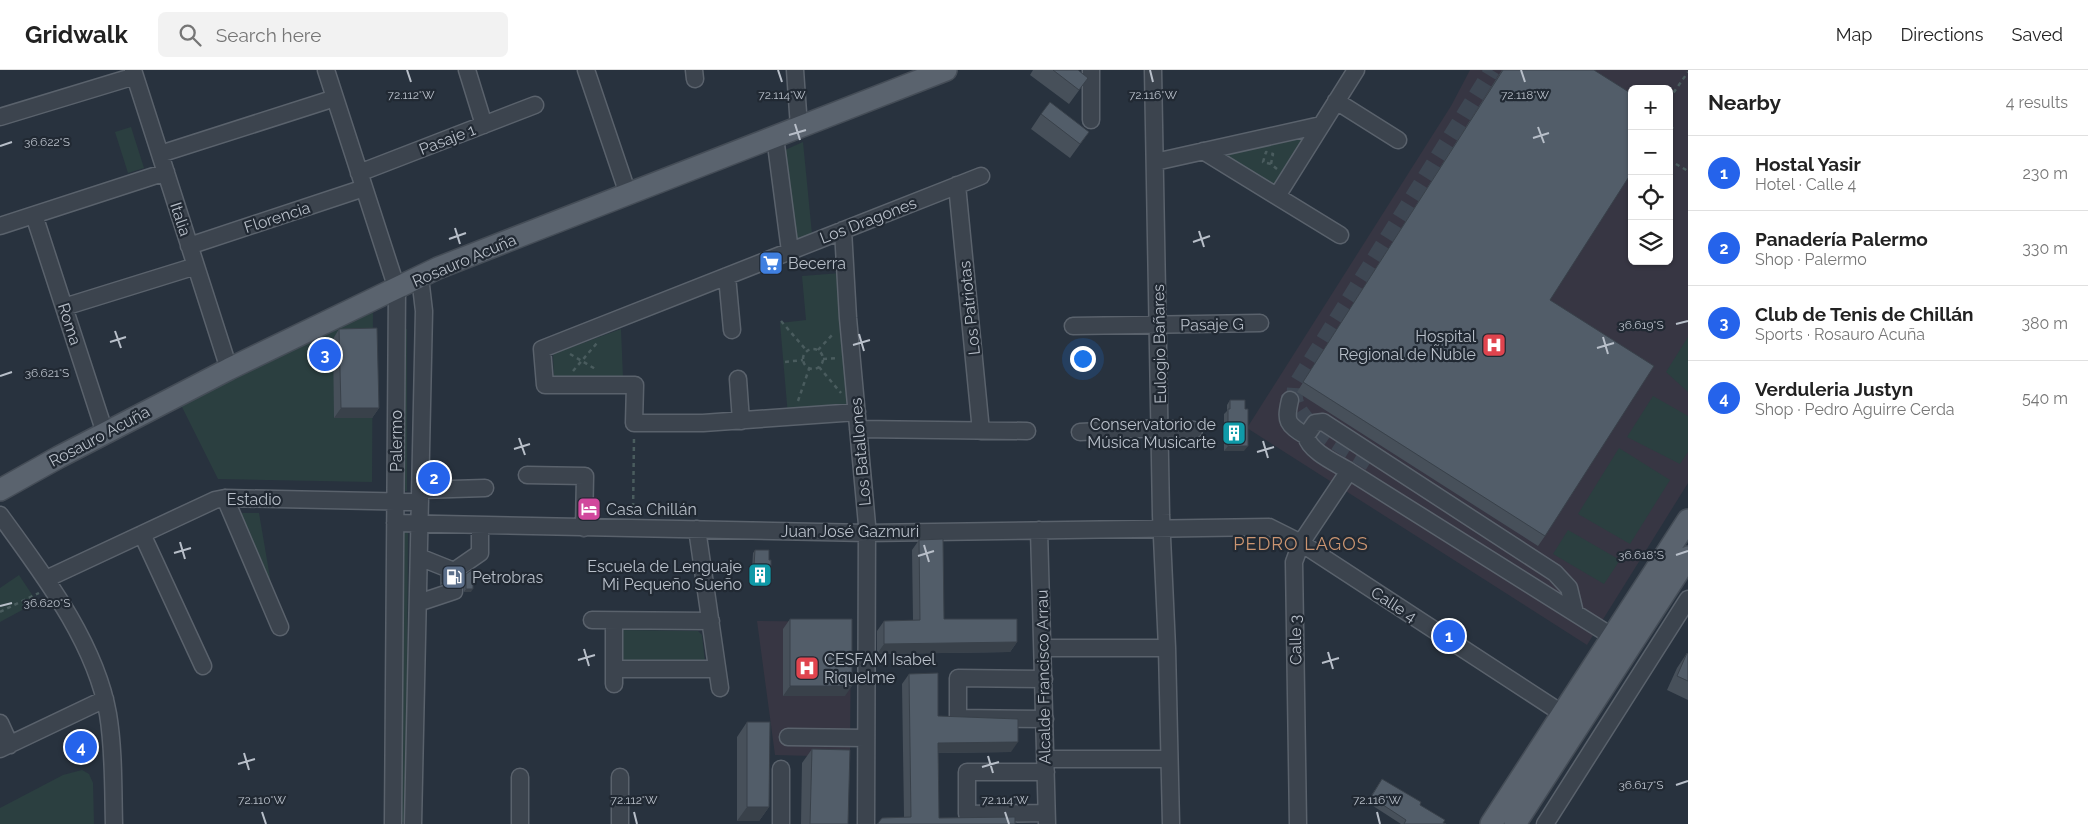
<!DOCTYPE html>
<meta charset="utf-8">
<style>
:root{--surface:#fff;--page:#f2f2f2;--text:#222;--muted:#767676;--line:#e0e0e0;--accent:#2563eb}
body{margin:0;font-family:Raleway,sans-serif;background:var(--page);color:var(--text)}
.controls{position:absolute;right:15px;top:15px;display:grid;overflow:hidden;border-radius:8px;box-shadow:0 1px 4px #0004}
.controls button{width:45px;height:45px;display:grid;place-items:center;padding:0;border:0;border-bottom:1px solid var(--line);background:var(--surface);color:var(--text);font:25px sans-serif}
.you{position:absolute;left:1082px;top:288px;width:18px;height:18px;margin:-12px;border:4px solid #fff;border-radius:50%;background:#1a73e8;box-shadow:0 0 0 8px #1a73e833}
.badge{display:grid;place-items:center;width:32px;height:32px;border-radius:50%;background:var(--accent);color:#fff;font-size:16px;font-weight:700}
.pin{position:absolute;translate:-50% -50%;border:2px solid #fff;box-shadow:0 1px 5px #0006}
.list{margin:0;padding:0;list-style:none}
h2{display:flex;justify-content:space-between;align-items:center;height:65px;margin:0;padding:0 20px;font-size:21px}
h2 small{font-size:16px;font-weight:400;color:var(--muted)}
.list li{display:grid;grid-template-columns:32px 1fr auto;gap:15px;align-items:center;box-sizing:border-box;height:75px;padding:0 20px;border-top:1px solid var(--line)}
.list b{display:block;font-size:19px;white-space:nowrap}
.list p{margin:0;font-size:16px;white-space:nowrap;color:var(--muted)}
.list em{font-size:16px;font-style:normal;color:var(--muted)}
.icon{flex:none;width:28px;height:28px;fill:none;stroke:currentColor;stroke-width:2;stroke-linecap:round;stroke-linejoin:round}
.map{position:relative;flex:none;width:1688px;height:754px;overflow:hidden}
header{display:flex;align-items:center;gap:30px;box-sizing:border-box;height:70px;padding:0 25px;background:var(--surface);border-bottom:1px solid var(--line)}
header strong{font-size:24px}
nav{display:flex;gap:28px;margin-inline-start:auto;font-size:18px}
.search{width:350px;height:45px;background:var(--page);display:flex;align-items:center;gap:12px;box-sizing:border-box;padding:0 18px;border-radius:8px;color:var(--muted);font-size:19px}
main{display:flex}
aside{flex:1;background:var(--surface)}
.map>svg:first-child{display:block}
.medical{fill:#373643;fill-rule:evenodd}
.green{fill:#2b3f40}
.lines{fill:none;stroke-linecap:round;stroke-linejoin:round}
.minor-tunnel{stroke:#3e4753;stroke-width:16;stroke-dasharray:16 8;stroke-linecap:butt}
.minor-casing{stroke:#5a626c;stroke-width:19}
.major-casing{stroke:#454d57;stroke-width:24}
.path{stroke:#4a5c5e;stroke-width:2.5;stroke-dasharray:4 4;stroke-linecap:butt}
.minor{stroke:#3c444e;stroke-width:16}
.major{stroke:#5a636e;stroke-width:21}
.wall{fill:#47505a}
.shaded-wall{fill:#39414a}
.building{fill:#525d69;stroke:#39414a}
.ticks{fill:none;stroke:#b8bfc9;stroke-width:2}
.labels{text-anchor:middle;stroke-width:4.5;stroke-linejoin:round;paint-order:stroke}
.street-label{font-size:16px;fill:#b8bfc9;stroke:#212933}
.poi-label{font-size:16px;fill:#b8bfc9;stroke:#212933;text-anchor:start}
.neighbourhood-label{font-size:18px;letter-spacing:1px;fill:#cb9571;stroke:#212933}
.ticks-label{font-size:12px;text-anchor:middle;fill:#b8bfc9;stroke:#212933;stroke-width:4.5;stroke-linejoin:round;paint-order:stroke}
</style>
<header>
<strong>Gridwalk</strong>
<div class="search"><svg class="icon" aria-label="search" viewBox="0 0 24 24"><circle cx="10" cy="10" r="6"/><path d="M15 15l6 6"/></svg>Search here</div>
<nav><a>Map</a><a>Directions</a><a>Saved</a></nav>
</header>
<main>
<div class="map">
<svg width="1688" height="754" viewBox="0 0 1688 754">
<rect width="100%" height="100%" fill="#28323e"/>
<!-- medical -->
<path class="medical" d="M1470 0H1688V413L1587 575 1247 358 1451 36ZM1632 19H1669V191H1632Z
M757 551 851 552 850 687 775 685Z"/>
<!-- green -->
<path class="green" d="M131 57 144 98 128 103 115 62Z
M1312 63 1277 119 1216 82Z
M803 72 812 164 795 171 785 80Z
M841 203 852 340 788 346 780 253 806 250 802 206Z
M373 237 372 412 218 409 180 333Z
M396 259H407V421H396Z
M621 259 623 308 554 311 553 284Z
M1688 267V322L1666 302Z
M1653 326 1688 346V382L1680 394 1627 367Z
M1619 378 1670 410 1630 474 1578 444Z
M234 443H259L275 537Z
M1568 460 1620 490 1604 514 1553 484Z
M397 462H408L406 752H394Z
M19 505 37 532 0 552V518Z
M621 560 698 561 702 565 705 592 621 594Z
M82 700 89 704 93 713 94 754H0V738L63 705Z"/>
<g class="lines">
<!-- minor-tunnel -->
<path class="minor-tunnel" d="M1370 393C1349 380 1298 355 1295 328 1294 324 1295 320 1295 316L1492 0"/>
<!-- minor casing -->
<g class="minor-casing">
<path id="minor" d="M133 0 229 299
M326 0 397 219 393 754
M467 0 484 55
M586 0 628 124
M694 0 695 9
M795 0 799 57
M1091 0V50
M1153 0 1161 445 1167 578 1171 754
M1336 31 1398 70
M0 47 135 6
M775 67 790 181
M1203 81 1340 165
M160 84 335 28
M1155 92 1321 55
M359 103 535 35
M957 115 981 361
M1277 126 1356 0
M34 145 105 363
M0 156 166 102
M843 160 848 248 867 455 866 754
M189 176 364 118
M727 206 732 260
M64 237 196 196
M1073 256 1260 253
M738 309 741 351
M1290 330C1285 352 1287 354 1306 366
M857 342 703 353H634L635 315H545L542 279 981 106
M858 359 1027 361
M1080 362 1159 358 1194 360
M527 405 585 406 584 458
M420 420 485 418
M225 428 280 557
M0 445C42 503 95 571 108 644 114 680 113 718 114 754
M395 453 867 463 1269 457 1301 473 1563 644
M697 459 720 618
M1039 460 1047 754
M142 464 203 596
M419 487 454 501
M454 501 480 483V456
M46 509 215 430 225 428 420 432
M418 533 454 521V501
M1575 543 1569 518 1555 503 1323 352 1315 353 1306 366C1310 382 1336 393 1349 401L1621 572
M592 550 711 551
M614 551V614
M1044 578H1167
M614 599H717
M1044 609 958 608V648L1045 649
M0 653 10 675
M788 667 866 668
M0 679 105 629
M1045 689H1169
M781 699V754
M1046 702H967V744L1046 743
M413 754 424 241 420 207
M520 754V707
M620 754V707
M1298 754 1294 492 1301 473 1349 401
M1545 754 1688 529"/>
</g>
<!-- major casing -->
<g class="major-casing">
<path id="major" d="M0 420 59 387 229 299 438 198 946 0
M1491 754 1688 450
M1515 754 1688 487"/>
</g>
<!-- path -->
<path class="path" d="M1669 29 1688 2
M1669 52 1674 55 1669 63
M1669 90 1688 101
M1271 94 1273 84 1266 82 1263 92 1271 94 1277 99
M781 251 807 281
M803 289a10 10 0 1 1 20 0a10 10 0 1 1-20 0Z
M818 280 834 263
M570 284 597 300
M823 289 837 288
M785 292 803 290
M819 297 841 323
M573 301 597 273
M798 331 809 299
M633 445 634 368
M0 542 39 523"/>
<!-- minor -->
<use href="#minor" class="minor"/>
<!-- major -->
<use href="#major" class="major"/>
</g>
<!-- wall -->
<path class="wall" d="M1033 0H1078L1088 8 1069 34 1030 5Z
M1502 0H1594L1550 230 1545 466 1538 476 1297 322Z
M1041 44 1089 62 1070 88 1031 59Z
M339 259 379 338 372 348H334L333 269Z
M1230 330 1245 339 1244 381H1224V344L1227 341V335Z
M432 397 443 407 441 409 430 410 431 400Z
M919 470 944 549 1017 572 1010 582 877 584V561L884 551 913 550 912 480Z
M755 480 769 515H751L753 483Z
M442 504 446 511 444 514 440 515V506Z
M466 504 471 522H464V506Z
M790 549 845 626H783V559Z
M1687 583 1688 584V630L1667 620 1677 598Z
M909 604 938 646 1011 682 938 683 939 748 1015 754H877L882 748 904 747 902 614Z
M747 652 769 737 759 751H737V667Z
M812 679 848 754H801L802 693Z
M1382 709 1420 735 1446 754H1401L1367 732Z"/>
<!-- shaded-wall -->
<path class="shaded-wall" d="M341 338H379L372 348H334Z
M1228 376H1248L1244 381H1224Z
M432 407H443L441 409 430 410Z
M753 512H771L769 515H751Z
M466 519H473L471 522H464Z
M1017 572 1010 582 877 584 884 574Z
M790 616H852L845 626H783Z
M1018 672 1011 682 931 683 938 673Z
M747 737H769L759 751H737Z"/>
<!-- building -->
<path class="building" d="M1053 0H1078L1088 8 1079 20Z
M1503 0H1594L1632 24V102L1550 230 1654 296 1545 466 1303 312Z
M1050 32 1089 62 1080 74 1041 44Z
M377 258 379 338H341L339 259Z
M1230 330H1245V339H1248V376H1228V339H1230Z
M432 397 443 398V407H432Z
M943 469 944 549H1017V572L884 574V551L920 550 919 470Z
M755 480H769V490H771V512H753Z
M473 499V519H466V504Z
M442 504 446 505V511L442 512Z
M790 549H852V616H790Z
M1687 583 1688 584V611L1677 606Z
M938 603V646L1018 649V672L938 673 939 748 1015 747V754H878V753L882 748 911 747 909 604Z
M747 652H770L769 737H747Z
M812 679 850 680 848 754H810Z
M1382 709 1421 732 1420 735 1445 750 1443 753 1446 754H1404L1406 750 1371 727Z"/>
<!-- ticks -->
<path class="ticks" d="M407 0 411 12M778 0 782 12M1150 0 1153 12M1521 0 1525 12M795 54 800 70M1538 57 1544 73M789 65 806 60M1533 68 1549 63M0 76 12 72M455 158 460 174M1199 161 1204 177M449 169 466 163M1193 172 1210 166M1676 254 1688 251M115 261 121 278M859 264 864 281M1603 267 1608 284M110 272 126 267M853 275 870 270M1597 278 1614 273M0 306 12 302M519 368 525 385M1263 371 1268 388M514 379 530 374M1257 382 1274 377M180 472 185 489M924 475 929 492M174 483 191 478M1676 485 1688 481M918 486 934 481M0 536 12 533M584 579 589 596M1328 582 1333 599M578 590 595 585M1322 593 1339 588M244 683 249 700M988 686 993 703M238 694 255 689M982 697 999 692M1676 715 1688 711M262 742 266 754M634 742 637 754M1005 742 1009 754M1377 742 1380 754"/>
<!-- icons -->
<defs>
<g id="supermarket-square" transform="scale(1.25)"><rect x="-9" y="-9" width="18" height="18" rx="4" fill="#3f7fe0" stroke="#212933"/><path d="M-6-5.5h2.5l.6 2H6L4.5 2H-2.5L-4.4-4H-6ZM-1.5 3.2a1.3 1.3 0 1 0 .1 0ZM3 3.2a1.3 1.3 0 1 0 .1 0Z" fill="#fff"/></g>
<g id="hospital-square" transform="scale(1.25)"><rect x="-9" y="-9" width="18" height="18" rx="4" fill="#e0444e" stroke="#212933"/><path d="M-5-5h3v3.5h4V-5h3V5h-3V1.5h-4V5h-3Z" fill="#fff"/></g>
<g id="building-square" transform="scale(1.25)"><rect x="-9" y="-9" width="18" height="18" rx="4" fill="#0f9aa8" stroke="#212933"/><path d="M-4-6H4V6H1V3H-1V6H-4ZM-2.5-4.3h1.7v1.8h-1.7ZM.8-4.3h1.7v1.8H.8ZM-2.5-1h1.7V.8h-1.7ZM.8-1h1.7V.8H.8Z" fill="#fff"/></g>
<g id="hotel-square" transform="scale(1.25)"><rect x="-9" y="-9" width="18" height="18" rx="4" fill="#d1479c" stroke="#212933"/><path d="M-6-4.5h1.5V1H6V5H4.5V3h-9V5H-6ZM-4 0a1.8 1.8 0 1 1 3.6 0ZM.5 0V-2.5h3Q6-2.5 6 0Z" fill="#fff"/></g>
<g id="fuel-square" transform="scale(1.25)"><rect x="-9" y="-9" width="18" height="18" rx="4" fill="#5c6f8a" stroke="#212933"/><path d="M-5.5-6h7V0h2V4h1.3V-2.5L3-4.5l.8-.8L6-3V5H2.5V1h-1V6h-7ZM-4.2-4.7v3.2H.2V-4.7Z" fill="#fff"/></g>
</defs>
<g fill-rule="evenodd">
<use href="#supermarket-square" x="771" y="193"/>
<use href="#hospital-square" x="1494" y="275"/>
<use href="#building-square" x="1234" y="363"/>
<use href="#hotel-square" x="589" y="439"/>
<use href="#building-square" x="760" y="505"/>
<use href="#fuel-square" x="454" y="507"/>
<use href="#hospital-square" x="807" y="598"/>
</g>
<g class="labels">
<!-- street labels -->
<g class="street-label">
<text transform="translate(447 69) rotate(-21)" y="6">Pasaje 1</text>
<text transform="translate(277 147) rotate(-18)" y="6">Florencia</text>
<text transform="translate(181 149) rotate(72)" y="6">Italia</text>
<text transform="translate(868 150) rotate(-21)" y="6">Los Dragones</text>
<text transform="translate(464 190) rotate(-23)" y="6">Rosauro Acuña</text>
<text transform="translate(969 238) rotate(-96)" y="6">Los Patriotas</text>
<text transform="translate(70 254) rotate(72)" y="6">Roma</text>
<text transform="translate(1212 254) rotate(-1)" y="6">Pasaje G</text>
<text transform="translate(1159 274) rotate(-91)" y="6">Eulogio Bañares</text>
<text transform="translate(99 366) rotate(-28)" y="6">Rosauro Acuña</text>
<text transform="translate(396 371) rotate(-90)" y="6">Palermo</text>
<text transform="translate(860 382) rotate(-95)" y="6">Los Batallones</text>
<text x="254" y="435">Estadio</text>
<text x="850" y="467">Juan José Gazmuri</text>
<text transform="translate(1394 534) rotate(33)" y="6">Calle 4</text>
<text transform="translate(1295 570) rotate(-91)" y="6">Calle 3</text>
<text transform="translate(1043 607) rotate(-91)" y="6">Alcalde Francisco Arrau</text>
</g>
<!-- poi labels -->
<g class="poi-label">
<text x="788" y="199">Becerra</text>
<text x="1476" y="272" text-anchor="end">Hospital<tspan x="1476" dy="18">Regional de Ñuble</tspan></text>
<text x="1216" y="360" text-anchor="end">Conservatorio de<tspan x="1216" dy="18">Música Musicarte</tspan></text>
<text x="606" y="445">Casa Chillán</text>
<text x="742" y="502" text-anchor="end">Escuela de Lenguaje<tspan x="742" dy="18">Mi Pequeño Sueño</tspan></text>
<text x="472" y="513">Petrobras</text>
<text x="824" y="595">CESFAM Isabel<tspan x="824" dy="18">Riquelme</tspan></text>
</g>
<!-- neighbourhood labels -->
<g class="neighbourhood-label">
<text x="1301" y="480">PEDRO LAGOS</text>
</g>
</g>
<g class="ticks-label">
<text x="411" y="29">72.112°W</text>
<text x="782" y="29">72.114°W</text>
<text x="1153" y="29">72.116°W</text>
<text x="1525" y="29">72.118°W</text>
<text x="47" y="76">36.622°S</text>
<text x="1641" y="259">36.619°S</text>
<text x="47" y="307">36.621°S</text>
<text x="1641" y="489">36.618°S</text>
<text x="47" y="537">36.620°S</text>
<text x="1641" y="719">36.617°S</text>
<text x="262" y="734">72.110°W</text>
<text x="634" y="734">72.112°W</text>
<text x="1005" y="734">72.114°W</text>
<text x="1377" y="734">72.116°W</text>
</g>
</svg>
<div class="controls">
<button>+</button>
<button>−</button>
<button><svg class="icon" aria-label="locate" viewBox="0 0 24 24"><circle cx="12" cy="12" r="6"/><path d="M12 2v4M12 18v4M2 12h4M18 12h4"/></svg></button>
<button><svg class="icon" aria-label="layers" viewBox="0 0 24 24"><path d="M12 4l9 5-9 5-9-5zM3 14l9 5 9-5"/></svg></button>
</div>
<div class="you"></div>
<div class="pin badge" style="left:1449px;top:566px">1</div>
<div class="pin badge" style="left:434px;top:408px">2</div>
<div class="pin badge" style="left:325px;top:285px">3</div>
<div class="pin badge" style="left:81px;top:677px">4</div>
</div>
<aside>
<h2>Nearby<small>4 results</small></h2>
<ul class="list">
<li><span class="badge">1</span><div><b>Hostal Yasir</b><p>Hotel · Calle 4</p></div><em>230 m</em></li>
<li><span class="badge">2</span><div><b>Panadería Palermo</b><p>Shop · Palermo</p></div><em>330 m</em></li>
<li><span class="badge">3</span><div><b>Club de Tenis de Chillán</b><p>Sports · Rosauro Acuña</p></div><em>380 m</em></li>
<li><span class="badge">4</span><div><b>Verduleria Justyn</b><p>Shop · Pedro Aguirre Cerda</p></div><em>540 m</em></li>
</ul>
</aside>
</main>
